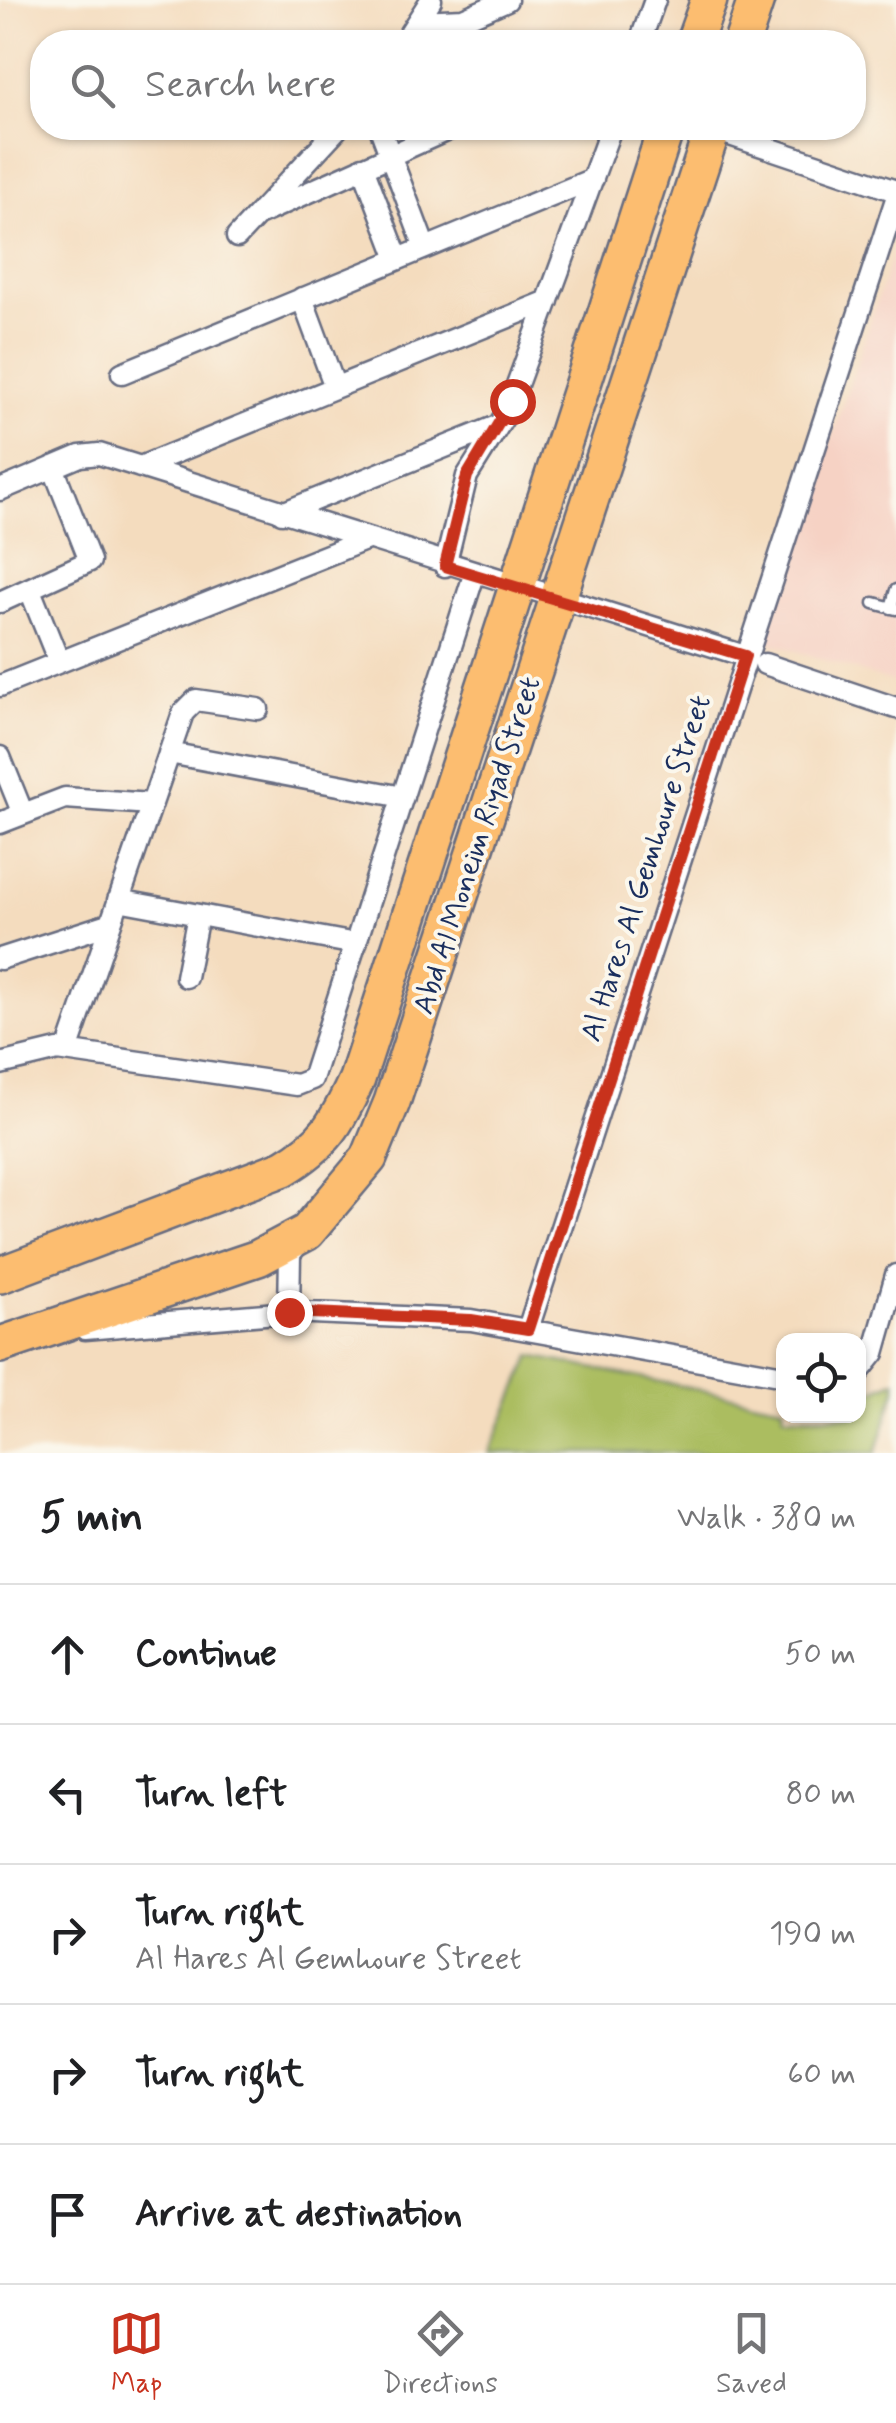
<!DOCTYPE html>
<meta charset="utf-8">
<style>
:root{--surface:#fff;--page:#f2f2f2;--text:#202124;--muted:#757577;--line:#e0e0e0;--accent:#c8321e}
body{margin:0;font-family:Mynerve,sans-serif;background:var(--page);color:var(--text)}
.controls{position:absolute;right:30px;bottom:30px;display:grid;overflow:hidden;border-radius:20px;box-shadow:0 2px 8px #0004}
.controls button{width:90px;height:90px;display:grid;place-items:center;padding:0;border:0;border-bottom:2px solid var(--line);background:var(--surface);color:var(--text);font:50px sans-serif}
.stop{position:absolute;width:30px;height:30px;margin:-22px;border:8px solid #c8321e;border-radius:50%;background:#fff}
.stop.end{background:#c8321e;border-color:#fff;box-shadow:0 2px 10px #0008}
.list{margin:0;padding:0;list-style:none}
h2{display:flex;justify-content:space-between;align-items:center;height:130px;margin:0;padding:0 40px;font-size:42px}
h2 small{font-size:32px;font-weight:400;color:var(--muted)}
.list li{display:grid;grid-template-columns:65px 1fr auto;gap:30px;align-items:center;box-sizing:border-box;height:140px;padding:0 40px;border-top:2px solid var(--line)}
.list b{display:block;font-size:38px;white-space:nowrap}
.list p{margin:0;font-size:32px;white-space:nowrap;color:var(--muted)}
.list em{font-size:32px;font-style:normal;color:var(--muted)}
.icon{flex:none;width:55px;height:55px;fill:none;stroke:currentColor;stroke-width:2;stroke-linecap:round;stroke-linejoin:round}
.map{position:relative;flex:none;width:896px;height:1453px;overflow:hidden}
.search{position:absolute;background:var(--surface);box-shadow:0 2px 8px #0004;left:30px;right:30px;top:30px;height:110px;display:flex;align-items:center;gap:25px;box-sizing:border-box;padding:0 35px;border-radius:40px;color:var(--muted);font-size:38px}
.sheet{height:830px;background:var(--surface)}
nav{display:flex;justify-content:space-around;align-items:center;box-sizing:border-box;height:140px;border-top:2px solid var(--line);background:var(--surface);font-size:28px;color:var(--muted)}
nav a{display:grid;justify-items:center;gap:5px}
nav .on{color:var(--accent)}
.map>svg:first-child{display:block}
.built{fill:#f6d2c4}
.green{fill:#abbd61;stroke:#637660;stroke-width:2.5}
.lines{fill:none;stroke-linecap:round;stroke-linejoin:round}
.lane-casing{stroke:#676c80;stroke-width:15}
.street-casing{stroke:#676c80;stroke-width:25}
.highway-casing{stroke:#676c80;stroke-width:40}
.lane{stroke:#fff;stroke-width:10}
.street{stroke:#fff;stroke-width:20}
.highway{stroke:#fcbd6f;stroke-width:35}
.route{stroke:#c8321e;stroke-width:12}
.labels{text-anchor:middle;stroke-width:8;stroke-linejoin:round;paint-order:stroke}
.street-label{font-size:30px;fill:#1b2f5e;stroke:#fbf7ec}
</style>
<div class="map">
<svg width="896" height="1453" viewBox="0 0 896 1453">
<rect width="100%" height="100%" fill="#fbf7ec"/>
<filter id="ink" filterUnits="userSpaceOnUse"><feTurbulence type="fractalNoise" baseFrequency=".01" numOctaves="2"/><feDisplacementMap in="SourceGraphic" scale="20" xChannelSelector="R" yChannelSelector="G"/><feConvolveMatrix kernelMatrix="1 2 1 2 8 2 1 2 1" color-interpolation-filters="sRGB"/></filter>
<filter id="wash" filterUnits="userSpaceOnUse"><feTurbulence type="fractalNoise" baseFrequency=".0048" numOctaves="4" result="noise"/><feDisplacementMap in="SourceGraphic" scale="40" xChannelSelector="R" yChannelSelector="G"/><feGaussianBlur stdDeviation="2.25" result="paint"/><feColorMatrix in="noise" values="0 0 0 0 0 0 0 0 0 0 0 0 0 0 0 0 0 1.4 0 .05"/><feComposite in="paint" operator="in"/></filter>
<g filter="url(#wash)">
<rect width="100%" height="100%" fill="#f4dcbe"/>
<!-- built -->
<path class="built" d="M896 243V683L765 641Z"/>
<!-- green -->
<path class="green" d="M531 1356 783 1406 784 1416H858L859 1397 896 1380V1389L876 1453H489Z"/>
</g>
<g filter="url(#ink)">
<g class="lines">
<!-- lane casing -->
<g class="lane-casing">
<path id="lane" d="M874 603 896 609
M891 608 896 590"/>
</g>
<!-- street casing -->
<g class="street-casing">
<path id="street" d="M419 21 463 19 507 0
M450 22 457 42
M404 42 431 0
M640 42 655 0
M380 128 425 248
M712 129 896 191
M363 167 398 259
M258 215 452 128
M237 237 338 128
M302 298 335 387
M122 373 593 179
M140 467 548 301
M0 490 80 456 99 454 745 656
M282 513 497 426
M445 566 467 476 507 412 611 128
M30 590 59 662
M0 602 90 561 53 467
M765 664 896 708
M0 686 365 540
M169 753 403 797
M0 757 23 814
M0 823 65 798 151 804
M118 900 356 944
M0 959 109 924
M186 977 198 915
M67 1051 183 713 196 700 258 709
M0 1064 58 1050 297 1085 312 1079 474 575
M289 1312 290 1254 303 1238
M85 1329 289 1312 471 1320 784 1376
M528 1329 896 199
M858 1373 874 1353 896 1275"/>
</g>
<!-- highway casing -->
<g class="highway-casing">
<path id="highway" d="M694 42 709 0
M742 42 756 0
M0 1275 284 1168C326 1143 337 1123 357 1079L666 128
M0 1345 258 1258 307 1232 369 1158 392 1102 713 128"/>
</g>
<!-- lane -->
<use href="#lane" class="lane"/>
<!-- street -->
<use href="#street" class="street"/>
<!-- highway -->
<use href="#highway" class="highway"/>
</g>
</g>
<g class="lines" filter="url(#ink)">
<!-- route -->
<path class="route" d="M289 1312 471 1320 528 1329 745 656 445 566 467 476 512 401"/>
</g>
<g class="labels">
<!-- street labels -->
<g class="street-label">
<text transform="translate(476 845) rotate(-72)" y="10">Abd Al Moneim Riyad Street</text>
<text transform="translate(645 868) rotate(-72)" y="10">Al Hares Al Gemhoure Street</text>
</g>
</g>
</svg>
<div class="controls">
<button><svg class="icon" aria-label="locate" viewBox="0 0 24 24"><circle cx="12" cy="12" r="6"/><path d="M12 2v4M12 18v4M2 12h4M18 12h4"/></svg></button>
</div>
<div class="stop" style="left:512px;top:401px"></div>
<div class="stop end" style="left:289px;top:1312px"></div>
<div class="search"><svg class="icon" aria-label="search" viewBox="0 0 24 24"><circle cx="10" cy="10" r="6"/><path d="M15 15l6 6"/></svg>Search here</div>
</div>
<section class="sheet">
<h2>5 min<small>Walk · 380 m</small></h2>
<ul class="list">
<li><svg class="icon" aria-label="ahead" viewBox="0 0 24 24"><path d="M12 20V5M6 11l6-6 6 6"/></svg><div><b>Continue</b></div><em>50 m</em></li>
<li><svg class="icon" aria-label="left" viewBox="0 0 24 24"><path d="M17 20v-9H6M10 6l-5 5 5 5"/></svg><div><b>Turn left</b></div><em>80 m</em></li>
<li><svg class="icon" aria-label="right" viewBox="0 0 24 24"><path d="M7 20v-9h11M14 6l5 5-5 5"/></svg><div><b>Turn right</b><p>Al Hares Al Gemhoure Street</p></div><em>190 m</em></li>
<li><svg class="icon" aria-label="right" viewBox="0 0 24 24"><path d="M7 20v-9h11M14 6l5 5-5 5"/></svg><div><b>Turn right</b></div><em>60 m</em></li>
<li><svg class="icon" aria-label="arrive" viewBox="0 0 24 24"><path d="M6 21V4h12l-3 4 3 4H6"/></svg><div><b>Arrive at destination</b></div></li>
</ul>
</section>
<nav>
<a class="on"><svg class="icon" aria-label="map" viewBox="0 0 24 24"><path d="M3 6l6-2 6 2 6-2v14l-6 2-6-2-6 2zM9 4v14M15 6v14"/></svg>Map</a>
<a><svg class="icon" aria-label="directions" viewBox="0 0 24 24"><path d="M12 3l9 9-9 9-9-9zM9 14v-3h6M13 9l2 2-2 2"/></svg>Directions</a>
<a><svg class="icon" aria-label="saved" viewBox="0 0 24 24"><path d="M7 4h10v16l-5-4-5 4z"/></svg>Saved</a>
</nav>
